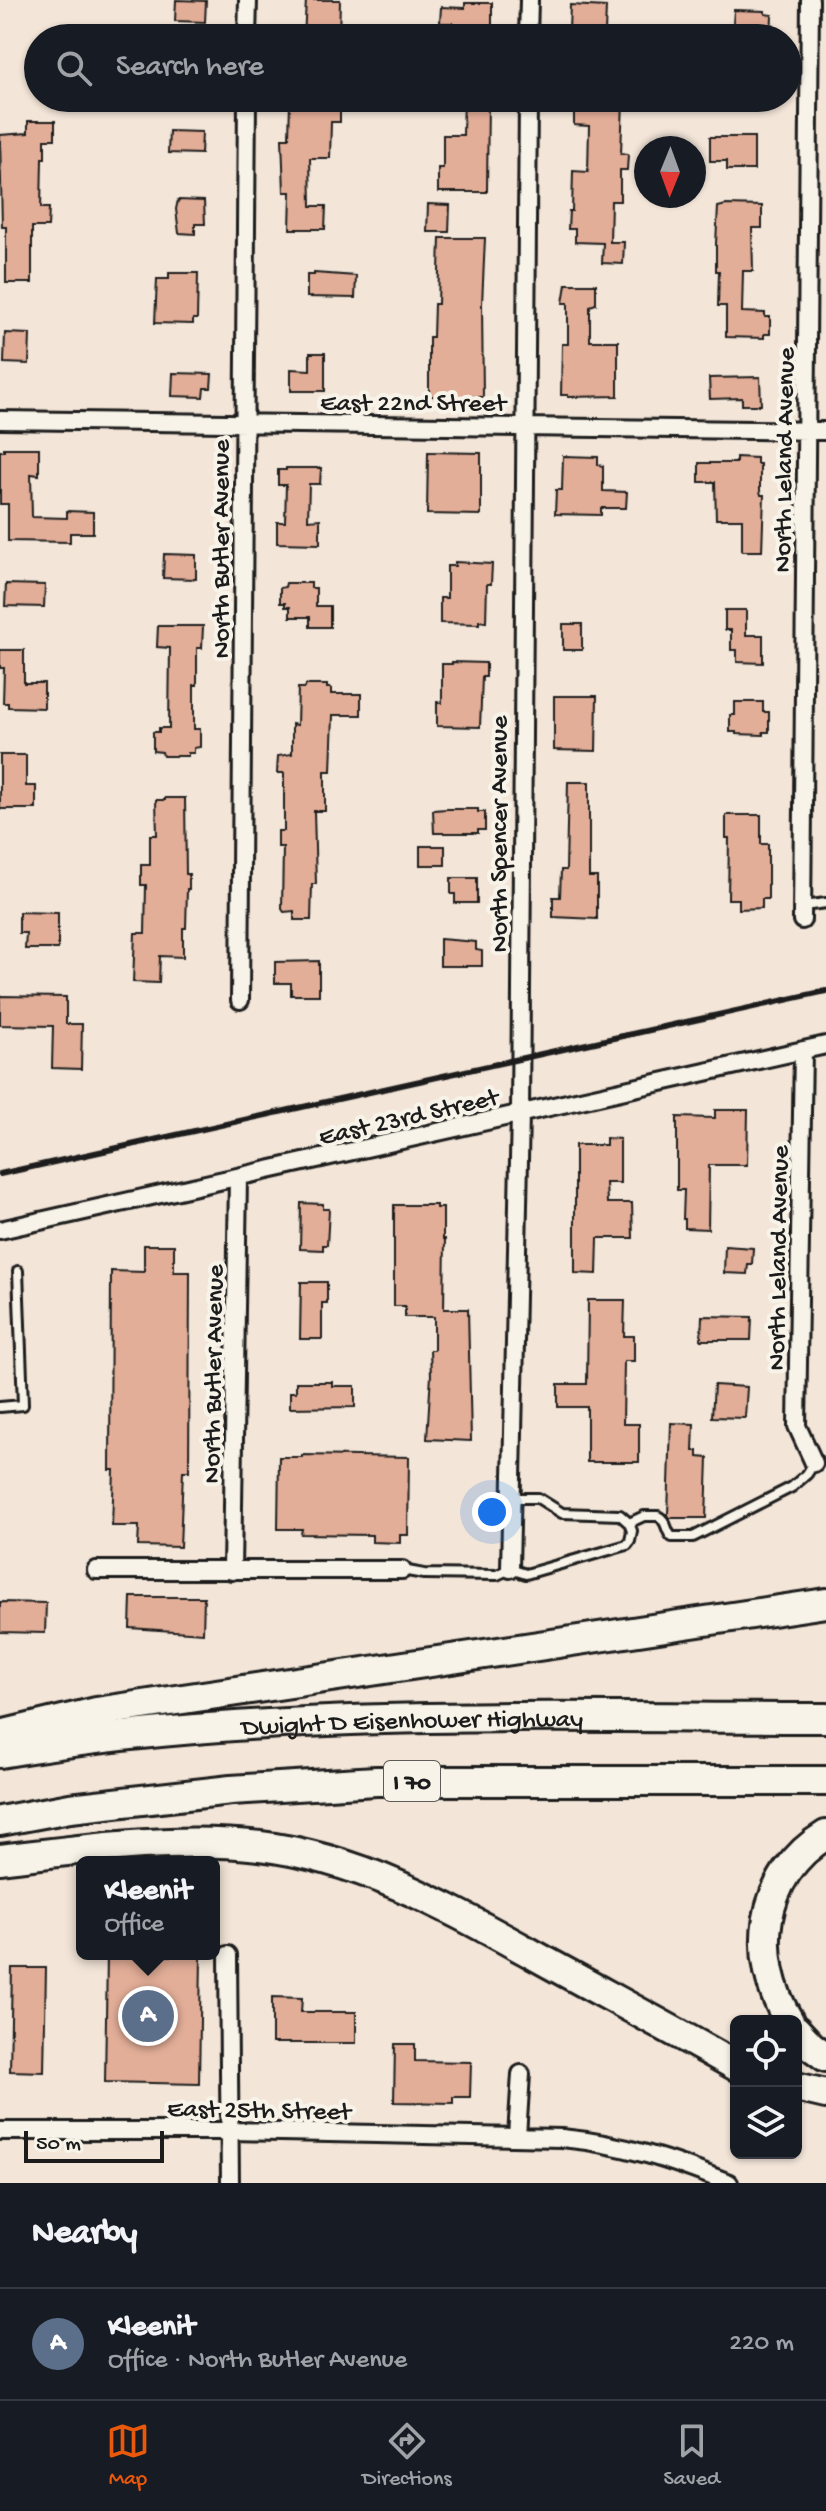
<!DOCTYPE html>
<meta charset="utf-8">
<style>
:root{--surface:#171b24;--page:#20242c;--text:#f1f3f6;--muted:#9ea1a6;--line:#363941;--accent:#ea580c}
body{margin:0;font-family:"Gochi Hand",sans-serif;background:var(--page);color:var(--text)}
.controls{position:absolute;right:24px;bottom:24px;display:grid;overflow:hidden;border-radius:12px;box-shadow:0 2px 6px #0004}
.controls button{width:72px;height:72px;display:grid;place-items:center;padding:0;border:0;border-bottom:2px solid var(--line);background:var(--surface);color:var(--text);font:40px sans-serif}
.compass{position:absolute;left:634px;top:136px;width:72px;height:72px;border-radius:50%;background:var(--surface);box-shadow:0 2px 6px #0004;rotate:181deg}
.scale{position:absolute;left:24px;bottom:20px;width:140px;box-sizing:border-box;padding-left:8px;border:4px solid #1c1c1c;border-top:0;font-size:22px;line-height:28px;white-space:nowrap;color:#1c1c1c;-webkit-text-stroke:6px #f7f3e8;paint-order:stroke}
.you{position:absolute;left:492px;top:1512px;width:28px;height:28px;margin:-20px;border:6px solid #fff;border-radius:50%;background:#1a73e8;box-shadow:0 0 0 12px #1a73e833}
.badge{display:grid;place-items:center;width:52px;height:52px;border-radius:50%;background:var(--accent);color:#fff;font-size:26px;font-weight:700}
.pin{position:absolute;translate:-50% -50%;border:4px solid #fff;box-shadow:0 2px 8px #0006}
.popup{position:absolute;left:76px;top:1856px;width:144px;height:104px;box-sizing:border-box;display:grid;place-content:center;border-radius:12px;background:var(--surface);filter:drop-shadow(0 2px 6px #0005);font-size:26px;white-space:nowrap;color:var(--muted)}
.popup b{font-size:30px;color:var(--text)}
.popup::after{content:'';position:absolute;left:50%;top:100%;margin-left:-16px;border:16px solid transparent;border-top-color:var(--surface)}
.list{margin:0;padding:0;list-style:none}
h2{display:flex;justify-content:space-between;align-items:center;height:104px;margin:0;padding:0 32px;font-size:34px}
h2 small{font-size:26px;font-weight:400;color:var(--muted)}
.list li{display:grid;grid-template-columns:52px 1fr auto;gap:24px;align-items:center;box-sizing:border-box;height:112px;padding:0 32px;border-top:2px solid var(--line)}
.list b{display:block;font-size:30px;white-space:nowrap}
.list p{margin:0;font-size:26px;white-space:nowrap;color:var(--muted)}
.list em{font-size:26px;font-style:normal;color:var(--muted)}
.icon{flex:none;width:44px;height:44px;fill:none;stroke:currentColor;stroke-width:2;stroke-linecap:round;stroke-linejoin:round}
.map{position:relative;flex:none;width:826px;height:2183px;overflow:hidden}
.search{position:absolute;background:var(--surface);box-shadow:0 2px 6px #0004;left:24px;right:24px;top:24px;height:88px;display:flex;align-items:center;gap:20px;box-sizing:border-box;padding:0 28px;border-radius:44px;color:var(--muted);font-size:30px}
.sheet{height:216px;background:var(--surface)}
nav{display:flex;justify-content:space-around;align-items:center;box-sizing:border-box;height:112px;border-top:2px solid var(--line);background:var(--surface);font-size:22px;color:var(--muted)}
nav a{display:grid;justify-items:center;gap:4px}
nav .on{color:var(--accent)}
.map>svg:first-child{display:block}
.building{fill:#e3ae98;stroke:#1c1c1c;stroke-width:2}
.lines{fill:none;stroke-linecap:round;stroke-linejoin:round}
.lane-casing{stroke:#1c1c1c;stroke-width:14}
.street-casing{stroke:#1c1c1c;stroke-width:22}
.highway-casing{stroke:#1c1c1c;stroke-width:34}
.lane{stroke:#f7f3e8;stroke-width:8}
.street{stroke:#f7f3e8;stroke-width:16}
.highway{stroke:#f7f3e8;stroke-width:28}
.rail{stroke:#1c1c1c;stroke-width:6}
.labels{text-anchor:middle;stroke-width:8;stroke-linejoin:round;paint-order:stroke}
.shield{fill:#f7f3e8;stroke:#5e5c59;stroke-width:2}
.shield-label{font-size:24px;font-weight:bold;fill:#1c1c1c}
.street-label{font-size:26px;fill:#1c1c1c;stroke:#f7f3e8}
</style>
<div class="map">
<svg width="826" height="2183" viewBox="0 0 826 2183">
<rect width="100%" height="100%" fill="#f3e5d8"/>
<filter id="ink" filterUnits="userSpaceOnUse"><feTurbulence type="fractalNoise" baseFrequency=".0125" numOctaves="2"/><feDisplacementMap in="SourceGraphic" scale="16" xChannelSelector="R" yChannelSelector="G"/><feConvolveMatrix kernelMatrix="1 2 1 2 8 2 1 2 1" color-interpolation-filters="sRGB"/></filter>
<g filter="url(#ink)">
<!-- building -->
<path class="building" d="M176 0 206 1 205 22 175 21Z
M306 0H340L339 38H304Z
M465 3H492V26L476 25V38H452V23H440L441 7 465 8Z
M570 5 606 7 605 32 569 30Z
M734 10 765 11V14L772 15 771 38H732Z
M316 98H340V122H331L330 158H310L311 206H326L325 229H290L291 192H284L282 138H289L290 101 316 102Z
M464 98H488L487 192H438V168H443V135H463Z
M574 101 623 102 621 153 628 154 627 170H620V201H611L610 242H624L623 264 602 263 603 243 575 242V229H568L569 211H572L573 171 588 172 589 126 574 125Z
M28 121H55V139H45V158H42L41 208H49L48 227H32V283H6V227H2L0 135 28 133Z
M169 131 202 132 201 154 168 153Z
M710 137H754V170H727V161H710Z
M178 200 204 201 205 224H195V234L179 233 176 209Z
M428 204 450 205 449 232H427Z
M726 205 762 206V228H752L753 271H743L742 312 765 313V317H770V334H764V338L726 337V306H718L719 271H716V243L718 207Z
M440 238H485L482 304 483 397 429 396V337H433L434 304H438Z
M169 273H198L197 319H193V324L155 323 157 279H169Z
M314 273 356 276 355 298 307 297V275H314Z
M566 284H596V304L590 306V341H618V396L568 397V395H561L562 344H568V303H563Z
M5 333 30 334 29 364 4 363Z
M310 353H325V391H291V369L310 370Z
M173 373 212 374 211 388H204L203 397 172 396Z
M760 377 761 405H742V398L710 399 709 378Z
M4 448H39V475L31 474 32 517 67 518V511L93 512V533H70V542L8 541V504H0V451H4Z
M428 452 481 453V515L427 514Z
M563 456 598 457V465L603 466V491L627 492 626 508H601V515L555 514 556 490H562Z
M736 457 757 458V464H760V491L761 495H764L762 551H742V519H716L715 482H699V463H736Z
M286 468H321L320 484H309L308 520 320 519V544L277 543V522H285L286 485H278V470H286Z
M164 554 196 555V579L163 578Z
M455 562 492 564 491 584H487L486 622 479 621V624L440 623V598H447V566H455Z
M286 583H311V588H316V606H330V627H310V617H290V607H285V603H280V588L285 587Z
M6 584 45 585 44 607 5 606Z
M725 610H746V635H763V663L737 662V650H731V630H725Z
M563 624H582V650H563Z
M158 626H203L202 648H197V685H194V729H200V747L194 748V753H188V756H163L162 752 153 751V732H159V728H169L170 648 157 647Z
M0 650H24V683H44V708L8 707V703H3L4 668H0Z
M452 662 486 663V677H482L480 727 437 726V702L442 703V664H452Z
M306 685H327V688H331V694H361V715H333L331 771H325V811H314L316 884H312L311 920H294V911L284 912 282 909 283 847H278V831H284V773H277L278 756 292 754V724L297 725 298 688H305Z
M554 696H597L596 751 554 750Z
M735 702H763V712H769V732H763V735L736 734V732H730V715H735Z
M0 755H26V786H36V809H0Z
M568 782H589V877H597V919L553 917V897H560L561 870H566Z
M165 798H185L186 874H189V889H187L186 928H183V957L160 956 159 983 133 982 135 933H145L146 885H141V865H150V835H157L156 800H165Z
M447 809H478V812H485V830H478V833H434L433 810Z
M726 815H761V844H768V899H762V908L739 909V899H728L729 838H726Z
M420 846H445V865H420Z
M451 878H477V903H455V894H451Z
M19 912 58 913V949H25L26 933H19Z
M440 939 476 942V950L482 951V966H440Z
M319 961V995H291V983H275V962Z
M0 996 66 997V1024H82L81 1069 52 1068 53 1026 0 1025Z
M715 1110H748L747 1165H709L708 1229 685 1228V1219H683L684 1190H677V1117L715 1118Z
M606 1138 620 1139V1183H606L607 1203H632L633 1238H598L597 1274 575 1273V1145H606Z
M301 1203 323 1204V1209H329L327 1245H323V1250L300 1249Z
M394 1205H436V1208H443V1239H445L444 1309H468L471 1441 427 1439 431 1375 430 1350H434V1317H405V1306H394Z
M144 1245H174V1272H190L189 1471H183L180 1547 138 1546 139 1526H112L114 1470H110L111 1271 144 1272Z
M725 1246 753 1248 752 1264H748L747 1274 724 1273Z
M301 1282H327V1303H322V1339H300Z
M588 1300H625L624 1336H634V1361H624L623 1424H639V1462H587V1407H558V1384H587Z
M702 1316 752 1317 751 1340H701Z
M296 1382H332V1386H355V1407L290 1408V1392H296Z
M714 1385 747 1387 745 1418 712 1417Z
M671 1423 694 1424 693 1451H698V1457L708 1458 706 1518H670L668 1515Z
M302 1455 409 1457 408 1535H400V1543L372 1542V1535L301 1534 302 1529H278L279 1457H302Z
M131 1597H204L203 1633 130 1628Z
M0 1602 46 1603 45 1633 0 1632Z
M107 1955 201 1956 199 2084 105 2082Z
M12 1968H46L44 2072 10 2071Z
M272 1997 302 1998 301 2012H356V2043H272Z
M395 2044H415V2061L471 2062 470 2097H453V2103L394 2102Z"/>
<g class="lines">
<!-- lane casing -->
<g class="lane-casing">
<path id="lane" d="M803 906 826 903
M0 1407 23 1405 18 1271
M629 1523 644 1516H658C668 1521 665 1531 672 1537H693L792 1487 807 1474 814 1463
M402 1570 424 1574 497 1575 510 1569 526 1574 627 1545 630 1541 632 1531 629 1523 620 1515 562 1513 538 1498H512"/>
</g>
<!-- street casing -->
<g class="street-casing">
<path id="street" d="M247 38 248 0
M528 38 529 0
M0 420 826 431
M802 920 810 0
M240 1000 247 98
M803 1050 797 1426 814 1463
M0 1230 826 1045
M510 1569 520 1114 528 98
M96 1570H402
M232 1571 238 1177
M228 1955 230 2183
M0 2131H230L562 2138C623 2144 672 2160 729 2183
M517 2136 521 2074"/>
</g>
<!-- highway casing -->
<g class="highway-casing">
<g id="highway">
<path d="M0 1735 96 1712 826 1603"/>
<path id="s1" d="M0 1753C273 1707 551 1718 826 1718"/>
<path d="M0 1821 70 1808 231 1790 376 1781H826"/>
<path d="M0 1859C85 1849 174 1836 260 1846 361 1858 447 1907 534 1955 601 1992 669 2028 736 2066"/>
<path d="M789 2021C750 1958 759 1875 826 1835"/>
<path d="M796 2030 811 2046 826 2057"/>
<path d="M796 2087 826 2094"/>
</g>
</g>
<!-- lane -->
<use href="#lane" class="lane"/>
<!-- street -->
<use href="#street" class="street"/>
<!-- highway -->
<use href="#highway" class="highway"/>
<!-- rail -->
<path class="rail" d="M0 1174 826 991"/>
</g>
</g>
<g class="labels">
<!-- shield labels -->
<rect class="shield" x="384" y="1761" width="56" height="40" rx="6"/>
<g class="shield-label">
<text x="412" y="1789">I 70</text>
</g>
<!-- street labels -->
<g class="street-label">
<text x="413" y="410">East 22nd Street</text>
<text transform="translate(782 460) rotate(-89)" y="9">North Leland Avenue</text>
<text transform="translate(219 549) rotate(-90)" y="9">North Butler Avenue</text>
<text transform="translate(497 834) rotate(-90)" y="9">North Spencer Avenue</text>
<text transform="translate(408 1115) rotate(-13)" y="9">East 23rd Street</text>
<text transform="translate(776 1258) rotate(-89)" y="9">North Leland Avenue</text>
<text transform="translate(211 1374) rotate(-89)" y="9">North Butler Avenue</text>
<text dy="9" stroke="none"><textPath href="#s1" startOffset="414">Dwight D Eisenhower Highway</textPath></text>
<text transform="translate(259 2108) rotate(1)" y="9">East 25th Street</text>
</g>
</g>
</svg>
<div class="controls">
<button><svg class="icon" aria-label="locate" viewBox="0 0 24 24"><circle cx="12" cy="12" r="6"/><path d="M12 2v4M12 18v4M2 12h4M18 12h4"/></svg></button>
<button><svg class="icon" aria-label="layers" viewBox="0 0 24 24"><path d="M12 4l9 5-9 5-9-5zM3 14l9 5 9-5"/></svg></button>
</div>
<svg class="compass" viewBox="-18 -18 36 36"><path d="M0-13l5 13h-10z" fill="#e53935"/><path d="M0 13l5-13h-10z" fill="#9ea1a6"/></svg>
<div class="scale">50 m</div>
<div class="you"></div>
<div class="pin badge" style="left:148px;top:2016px;background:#5c6f8a">A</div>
<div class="popup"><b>Kleenit</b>Office</div>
<div class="search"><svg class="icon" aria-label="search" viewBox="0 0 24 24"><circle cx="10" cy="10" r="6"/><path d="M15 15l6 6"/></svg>Search here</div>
</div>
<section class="sheet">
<h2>Nearby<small></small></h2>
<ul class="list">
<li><span class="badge" style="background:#5c6f8a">A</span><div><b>Kleenit</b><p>Office · North Butler Avenue</p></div><em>220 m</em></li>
</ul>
</section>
<nav>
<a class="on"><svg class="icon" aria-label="map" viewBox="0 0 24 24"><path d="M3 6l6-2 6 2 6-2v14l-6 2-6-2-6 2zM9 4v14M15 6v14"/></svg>Map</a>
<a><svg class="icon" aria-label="directions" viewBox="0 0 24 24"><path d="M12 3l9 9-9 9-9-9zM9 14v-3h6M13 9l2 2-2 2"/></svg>Directions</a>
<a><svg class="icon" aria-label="saved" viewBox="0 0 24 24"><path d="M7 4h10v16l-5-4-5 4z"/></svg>Saved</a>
</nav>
